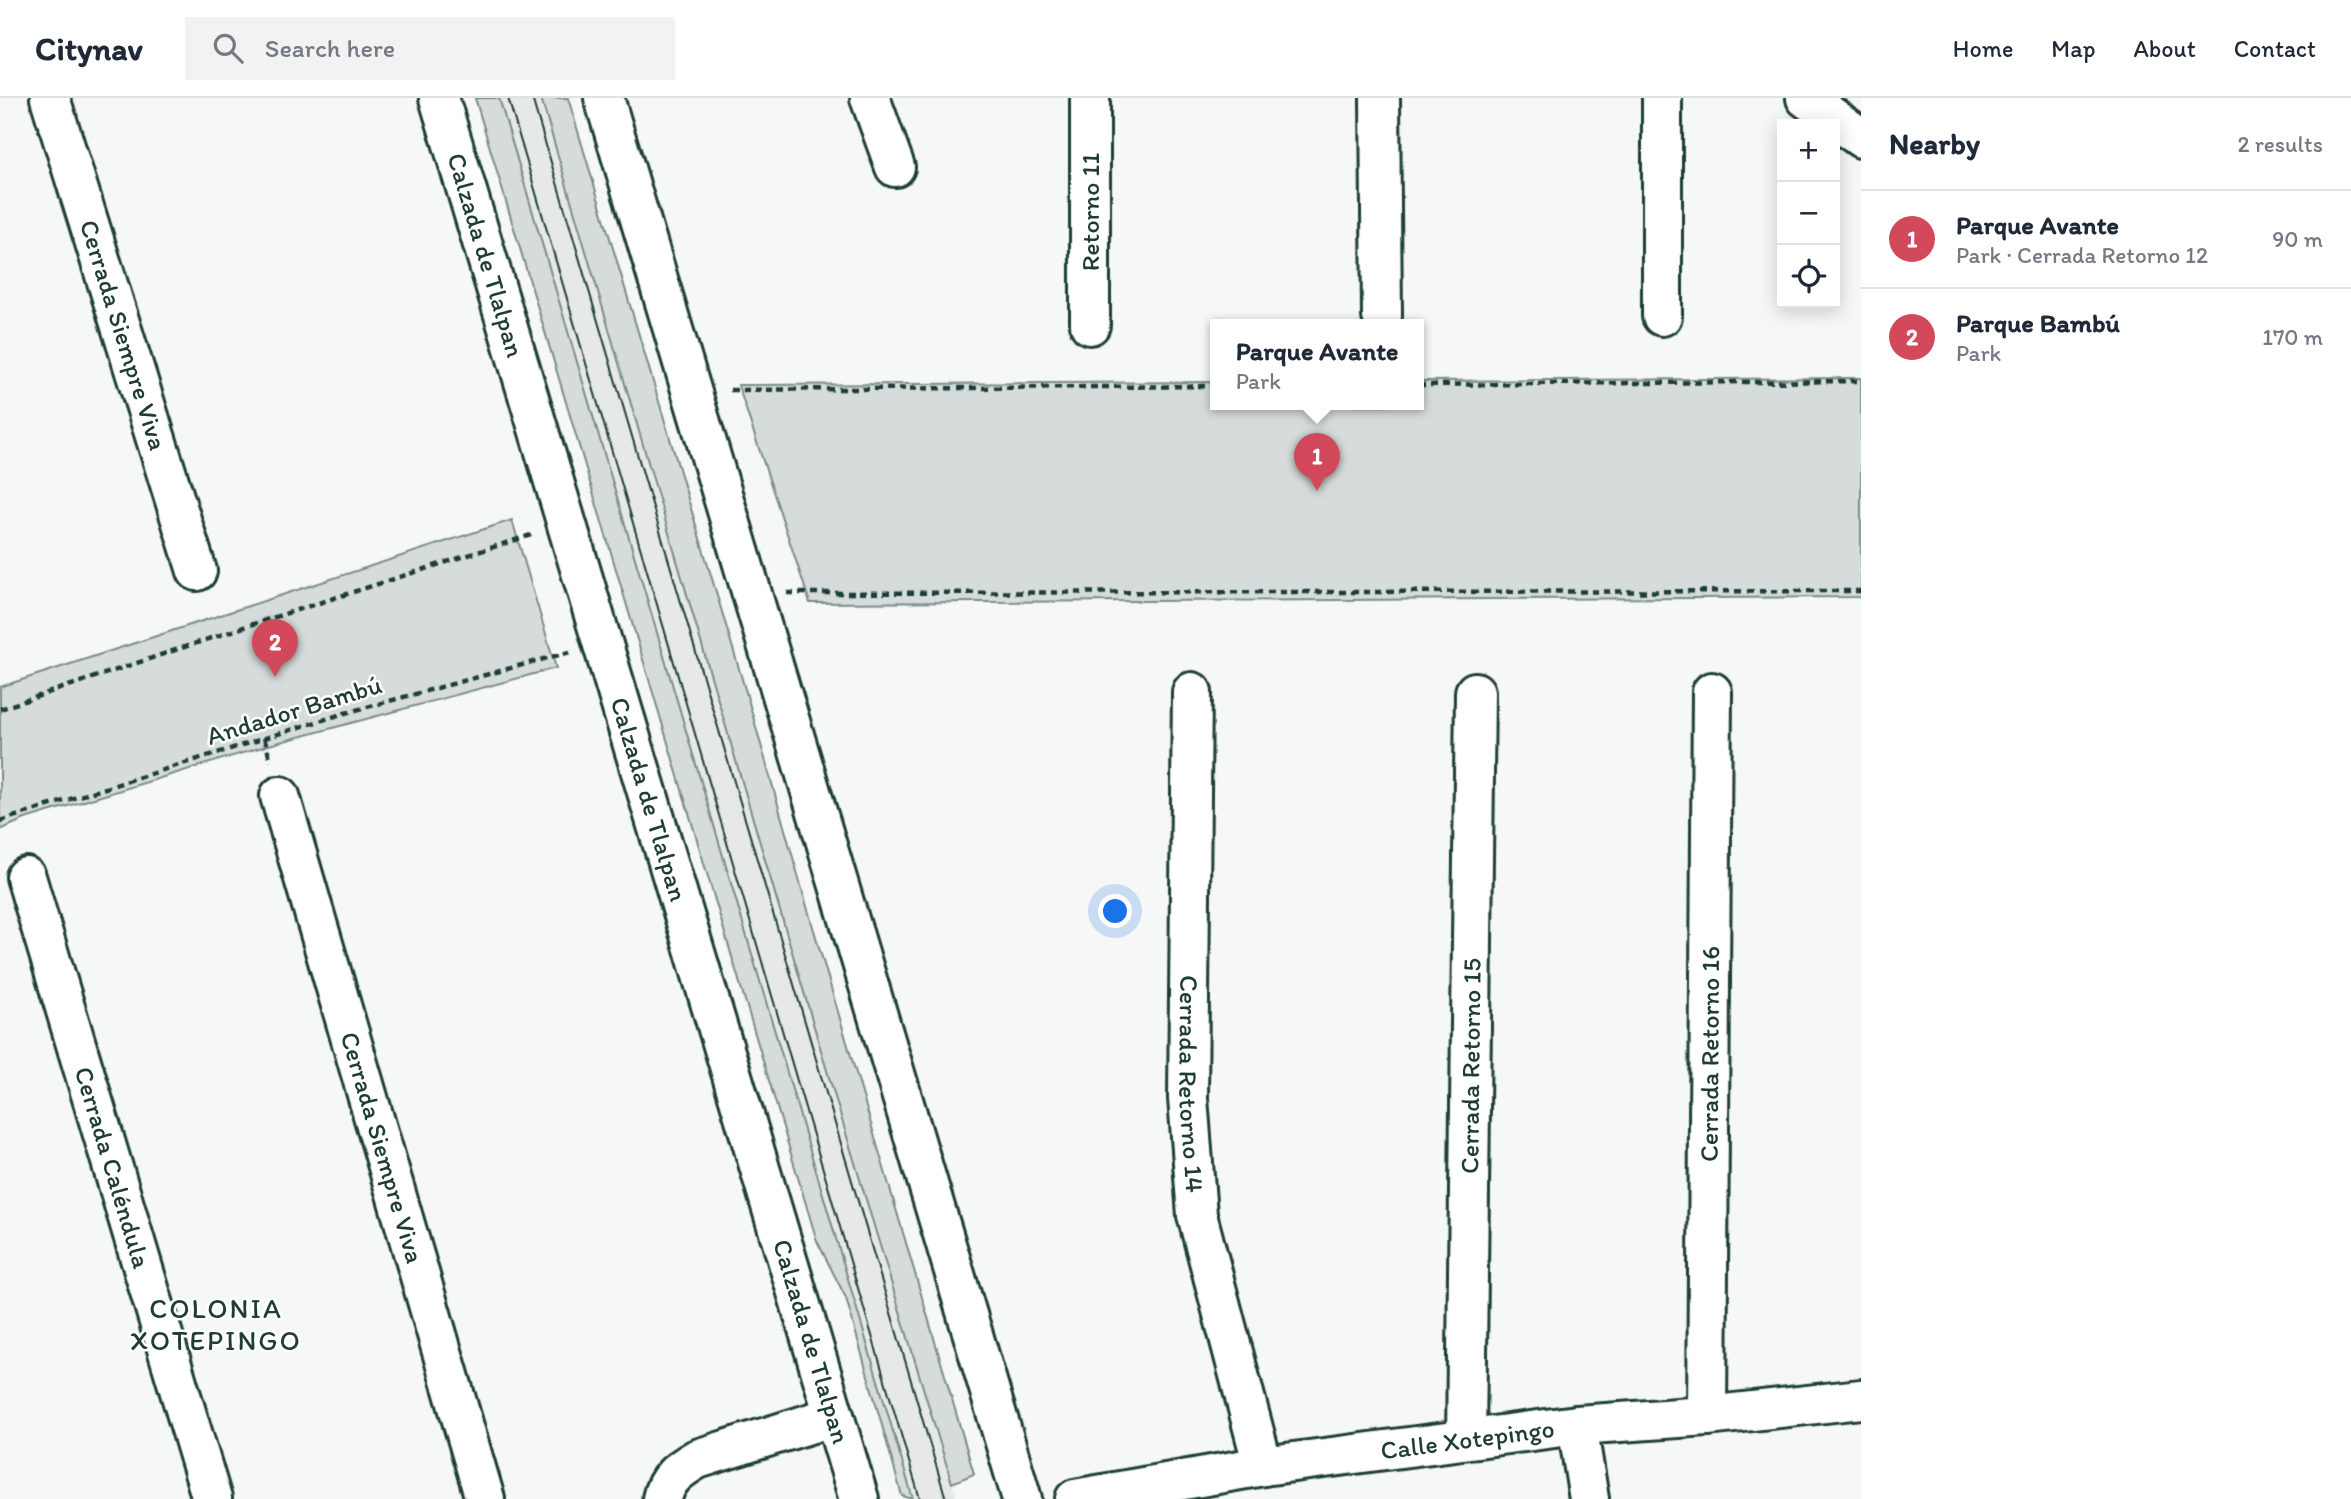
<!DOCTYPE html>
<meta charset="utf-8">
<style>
:root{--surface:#fff;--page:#f2f2f3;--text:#1f2937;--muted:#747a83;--line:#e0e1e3;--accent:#d1495b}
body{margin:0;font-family:Itim,sans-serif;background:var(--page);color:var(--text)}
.controls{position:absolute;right:21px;top:21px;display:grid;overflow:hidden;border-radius:0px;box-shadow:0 4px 18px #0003}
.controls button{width:63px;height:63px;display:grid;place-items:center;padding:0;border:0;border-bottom:2px solid var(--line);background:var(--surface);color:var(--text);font:35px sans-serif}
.you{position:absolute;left:1116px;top:814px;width:24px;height:24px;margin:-18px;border:5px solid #fff;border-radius:50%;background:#1a73e8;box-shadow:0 0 0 10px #1a73e833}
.badge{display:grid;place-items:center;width:46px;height:46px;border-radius:50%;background:var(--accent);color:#fff;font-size:23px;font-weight:700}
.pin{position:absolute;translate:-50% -58px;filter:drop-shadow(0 2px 4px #0008)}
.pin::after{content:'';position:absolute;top:37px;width:24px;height:21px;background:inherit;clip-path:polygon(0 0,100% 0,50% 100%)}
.popup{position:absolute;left:1210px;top:221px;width:214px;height:91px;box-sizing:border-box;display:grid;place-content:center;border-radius:0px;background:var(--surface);filter:drop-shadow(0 2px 5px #0005);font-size:23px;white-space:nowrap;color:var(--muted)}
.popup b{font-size:26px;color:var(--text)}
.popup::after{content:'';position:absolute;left:50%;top:100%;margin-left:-14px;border:14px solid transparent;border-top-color:var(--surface)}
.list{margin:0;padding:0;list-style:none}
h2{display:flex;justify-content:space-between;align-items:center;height:91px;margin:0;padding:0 28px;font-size:30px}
h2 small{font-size:23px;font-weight:400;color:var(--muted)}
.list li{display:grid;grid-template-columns:46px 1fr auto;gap:21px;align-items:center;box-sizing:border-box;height:98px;padding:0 28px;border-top:2px solid var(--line)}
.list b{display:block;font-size:26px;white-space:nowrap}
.list p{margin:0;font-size:23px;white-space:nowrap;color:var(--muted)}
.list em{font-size:23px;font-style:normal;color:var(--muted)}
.icon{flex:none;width:38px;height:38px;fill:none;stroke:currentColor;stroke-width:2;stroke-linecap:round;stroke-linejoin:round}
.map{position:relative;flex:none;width:1861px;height:1401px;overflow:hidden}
header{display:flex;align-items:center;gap:42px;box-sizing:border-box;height:98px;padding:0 35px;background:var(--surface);border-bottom:2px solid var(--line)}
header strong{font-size:33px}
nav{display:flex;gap:38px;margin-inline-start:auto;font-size:24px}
.search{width:490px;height:63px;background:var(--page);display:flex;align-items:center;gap:18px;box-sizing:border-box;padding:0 24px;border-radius:0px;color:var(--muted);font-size:26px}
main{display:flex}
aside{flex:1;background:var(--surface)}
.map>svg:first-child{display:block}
.built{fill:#e6e9e8}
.green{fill:#d6dcdb;stroke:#7a8c88;stroke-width:2}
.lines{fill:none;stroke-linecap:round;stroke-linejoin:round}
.minor-casing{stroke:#1f3d34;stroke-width:44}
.major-casing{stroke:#1f3d34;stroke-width:44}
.highway-casing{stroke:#1f3d34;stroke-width:44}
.path{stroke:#1f3d34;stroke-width:4.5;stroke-dasharray:7 5;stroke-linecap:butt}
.minor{stroke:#fff;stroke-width:38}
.major{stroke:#fff;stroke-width:38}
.highway{stroke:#fff;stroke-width:38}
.tram{stroke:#1f3d34;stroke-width:2}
.labels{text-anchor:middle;stroke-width:5;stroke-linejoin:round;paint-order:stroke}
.street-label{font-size:26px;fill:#1f3d34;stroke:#fff}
.neighbourhood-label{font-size:28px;letter-spacing:2px;fill:#1f3d34;stroke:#fff}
</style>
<header>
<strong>Citynav</strong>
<div class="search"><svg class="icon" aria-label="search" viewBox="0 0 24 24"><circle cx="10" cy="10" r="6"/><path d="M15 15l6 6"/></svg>Search here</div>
<nav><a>Home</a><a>Map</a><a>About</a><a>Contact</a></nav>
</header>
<main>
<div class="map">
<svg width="1861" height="1401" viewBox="0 0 1861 1401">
<rect width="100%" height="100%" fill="#f6f7f7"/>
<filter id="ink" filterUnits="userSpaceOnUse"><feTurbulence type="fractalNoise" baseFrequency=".0143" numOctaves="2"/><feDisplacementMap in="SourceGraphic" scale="14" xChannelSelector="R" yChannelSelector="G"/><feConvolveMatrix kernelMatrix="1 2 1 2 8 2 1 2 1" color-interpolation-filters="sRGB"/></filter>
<g filter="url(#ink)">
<!-- built -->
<path class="built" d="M499 0H541L828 976 957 1401H913Z"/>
<!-- green -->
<path class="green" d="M475 0H499L913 1401 902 1398 846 1200 817 1143Z
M541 0H568L748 601 803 795 974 1376 952 1385 828 976Z
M1861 280V499L810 505 738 287 1215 284 1216 307H1418L1419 283Z
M512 422 556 570 269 647 25 721 0 732V589Z"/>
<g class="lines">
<!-- minor casing -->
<g class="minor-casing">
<g id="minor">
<path id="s1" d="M50 0 197 473"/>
<path d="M870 0 895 69"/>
<path d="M1380 0 1382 218"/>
<path d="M1662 0V218"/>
<path d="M1090 227V0"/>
<path id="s2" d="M1192 594 1188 1000 1197 1117 1263 1368"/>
<path id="s3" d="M280 698 485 1401"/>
<path id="s4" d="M26 779 212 1401"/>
<path id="s5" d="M1707 1318 1712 594"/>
<path d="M1577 1327 1589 1401"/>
<path id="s6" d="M1466 1341 1475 594"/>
<path d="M662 1401C666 1380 680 1371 697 1361L834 1318"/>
<path id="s7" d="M1075 1401 1263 1368 1577 1327 1707 1318 1861 1301"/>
</g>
</g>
<!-- major casing -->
<g class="major-casing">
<path id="major" d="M1806 0 1861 40"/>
</g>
<!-- highway casing -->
<g class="highway-casing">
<g id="highway">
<path id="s8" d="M439 0 859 1401"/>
<path d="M604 0 1022 1401"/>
</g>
</g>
<!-- path -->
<path class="path" d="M1418 287 1861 283
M730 292 1216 288
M787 495 1861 493
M0 611 247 528 531 437
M264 640 271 663
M0 723 345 615 570 554"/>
<!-- minor -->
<use href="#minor" class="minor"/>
<!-- major -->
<use href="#major" class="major"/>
<!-- highway -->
<use href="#highway" class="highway"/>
<!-- tram -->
<path class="tram" d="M508 0 920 1401
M532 0 946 1401"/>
</g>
</g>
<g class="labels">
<!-- street labels -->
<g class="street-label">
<text transform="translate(1090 114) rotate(-90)" y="9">Retorno 11</text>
<text dy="9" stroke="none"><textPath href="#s8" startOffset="164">Calzada de Tlalpan</textPath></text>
<text dy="9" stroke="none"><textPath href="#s1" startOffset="248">Cerrada Siempre Viva</textPath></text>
<text transform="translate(294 612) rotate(-17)" y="9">Andador Bambú</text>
<text dy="9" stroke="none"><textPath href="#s8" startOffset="732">Calzada de Tlalpan</textPath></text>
<text dy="9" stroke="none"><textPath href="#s5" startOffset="362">Cerrada Retorno 16</textPath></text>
<text dy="9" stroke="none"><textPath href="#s6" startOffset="373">Cerrada Retorno 15</textPath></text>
<text dy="9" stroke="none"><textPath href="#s2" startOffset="392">Cerrada Retorno 14</textPath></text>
<text dy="9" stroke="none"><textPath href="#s3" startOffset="366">Cerrada Siempre Viva</textPath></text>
<text dy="9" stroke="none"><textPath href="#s4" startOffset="303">Cerrada Caléndula</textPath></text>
<text dy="9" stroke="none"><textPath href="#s8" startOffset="1298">Calzada de Tlalpan</textPath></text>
<text dy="9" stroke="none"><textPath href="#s7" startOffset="397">Calle Xotepingo</textPath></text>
</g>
<!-- neighbourhood labels -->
<g class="neighbourhood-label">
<text x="216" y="1220">COLONIA<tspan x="216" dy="32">XOTEPINGO</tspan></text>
</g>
</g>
</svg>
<div class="controls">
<button>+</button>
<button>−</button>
<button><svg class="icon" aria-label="locate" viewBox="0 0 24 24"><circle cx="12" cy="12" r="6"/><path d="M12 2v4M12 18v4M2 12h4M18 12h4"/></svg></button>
</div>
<div class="you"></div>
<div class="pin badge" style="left:1317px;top:393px">1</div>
<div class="popup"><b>Parque Avante</b>Park</div>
<div class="pin badge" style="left:275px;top:579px">2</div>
</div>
<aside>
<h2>Nearby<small>2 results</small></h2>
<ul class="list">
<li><span class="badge">1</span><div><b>Parque Avante</b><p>Park · Cerrada Retorno 12</p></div><em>90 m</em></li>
<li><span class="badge">2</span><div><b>Parque Bambú</b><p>Park</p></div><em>170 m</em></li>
</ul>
</aside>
</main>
